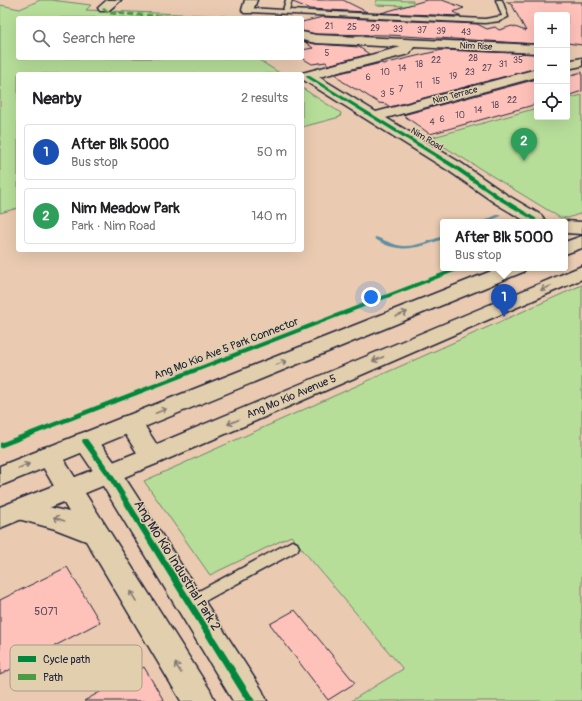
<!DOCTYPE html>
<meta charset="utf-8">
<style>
:root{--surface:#fff;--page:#f2f2f2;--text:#202124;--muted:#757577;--line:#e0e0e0;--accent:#ea580c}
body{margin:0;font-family:Pangolin,sans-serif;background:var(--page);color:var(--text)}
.controls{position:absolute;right:12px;top:12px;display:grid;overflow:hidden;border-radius:4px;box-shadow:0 4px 16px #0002}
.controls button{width:36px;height:36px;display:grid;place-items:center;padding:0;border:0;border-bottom:1px solid var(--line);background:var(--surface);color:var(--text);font:20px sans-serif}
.you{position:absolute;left:371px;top:297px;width:14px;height:14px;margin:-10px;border:3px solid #fff;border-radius:50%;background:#1a73e8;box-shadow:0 0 0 6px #1a73e833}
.badge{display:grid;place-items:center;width:26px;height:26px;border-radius:50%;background:var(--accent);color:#fff;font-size:13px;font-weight:700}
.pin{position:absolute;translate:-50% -33px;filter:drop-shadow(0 1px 2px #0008)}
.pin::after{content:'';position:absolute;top:21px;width:14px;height:12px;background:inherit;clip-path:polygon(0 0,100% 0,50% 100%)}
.popup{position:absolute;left:440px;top:219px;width:128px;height:52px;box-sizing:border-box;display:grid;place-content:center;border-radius:4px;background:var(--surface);filter:drop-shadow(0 1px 3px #0005);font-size:13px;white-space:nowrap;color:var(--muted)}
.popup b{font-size:15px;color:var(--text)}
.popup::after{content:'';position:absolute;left:50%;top:100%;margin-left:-8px;border:8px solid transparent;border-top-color:var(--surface)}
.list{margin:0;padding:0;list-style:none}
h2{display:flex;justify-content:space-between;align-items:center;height:52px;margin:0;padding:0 16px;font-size:17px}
h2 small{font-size:13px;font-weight:400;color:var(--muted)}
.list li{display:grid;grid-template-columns:26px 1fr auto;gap:12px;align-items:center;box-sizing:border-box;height:56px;margin:0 8px 8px;padding:0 8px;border:1px solid var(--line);border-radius:4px}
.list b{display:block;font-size:15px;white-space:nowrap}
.list p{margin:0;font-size:13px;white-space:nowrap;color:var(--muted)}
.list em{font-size:13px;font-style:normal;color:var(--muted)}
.icon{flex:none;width:22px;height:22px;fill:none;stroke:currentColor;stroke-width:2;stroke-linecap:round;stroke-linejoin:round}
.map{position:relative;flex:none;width:582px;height:701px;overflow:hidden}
.search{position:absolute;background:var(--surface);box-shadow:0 4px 16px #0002;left:16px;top:16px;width:288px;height:44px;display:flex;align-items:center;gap:10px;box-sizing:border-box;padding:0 14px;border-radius:4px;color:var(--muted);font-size:15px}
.panel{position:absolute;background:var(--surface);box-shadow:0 4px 16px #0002;left:16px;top:72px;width:288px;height:180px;border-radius:4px}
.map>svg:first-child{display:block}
.green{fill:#b7de99;stroke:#6c806a}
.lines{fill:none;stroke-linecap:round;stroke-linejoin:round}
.stream{fill:#5f8ea2;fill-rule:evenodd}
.building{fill:#fec2ba;stroke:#22223b}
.lane-casing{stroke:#22223b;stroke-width:3}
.street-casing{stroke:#22223b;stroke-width:3}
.secondary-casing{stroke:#22223b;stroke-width:3}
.primary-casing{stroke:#22223b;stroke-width:3}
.lane{fill:#e1cfad;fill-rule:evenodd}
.street{fill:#e1cfad;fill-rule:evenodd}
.secondary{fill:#e1cfad;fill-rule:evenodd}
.primary{fill:#e1cfad;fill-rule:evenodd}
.quiet{stroke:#4d9b45;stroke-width:3;stroke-dasharray:6 3;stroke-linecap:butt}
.cycleway-casing{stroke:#e1cfad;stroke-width:2}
.cycleway{fill:#00873e;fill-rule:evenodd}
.oneway{stroke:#827874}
.labels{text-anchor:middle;stroke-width:3;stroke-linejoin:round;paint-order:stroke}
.number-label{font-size:9px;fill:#594a5b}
.far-street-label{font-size:9px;fill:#22223b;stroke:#e1cfad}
.street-label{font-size:11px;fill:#22223b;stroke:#e1cfad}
.near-number-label{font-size:11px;fill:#594a5b}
.near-street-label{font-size:13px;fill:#22223b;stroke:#e1cfad}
.key{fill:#e1cfad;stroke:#a89b8b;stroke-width:1}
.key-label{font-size:11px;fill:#22223b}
</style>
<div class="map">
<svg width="582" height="701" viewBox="0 0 582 701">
<rect width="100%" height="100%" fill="#eacbb1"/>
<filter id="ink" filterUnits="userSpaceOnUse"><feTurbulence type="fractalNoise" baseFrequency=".025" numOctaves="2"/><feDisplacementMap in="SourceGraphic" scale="8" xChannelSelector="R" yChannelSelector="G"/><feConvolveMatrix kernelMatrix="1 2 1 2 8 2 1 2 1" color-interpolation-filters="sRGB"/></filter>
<g filter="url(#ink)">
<!-- green -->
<path class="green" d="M40 0H51L91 5 86 10 226 16 228 17 18 18V58H256L281 74H18V208L0 213V5L20 9Z
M377 0 413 1V4L405 6 375 5Z
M302 88 341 113 340 117 302 127Z
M582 95V213L568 218 559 217 430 138 537 108V117H567V99Z
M582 285V701H351L403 669 291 536 210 575 144 481Z"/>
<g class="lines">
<!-- stream -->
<path class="stream" d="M497 215H499L501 216 487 222H481Z
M443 236V239C420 248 396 255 374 238L376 237C382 239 387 242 394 244 410 250 427 241 443 236Z"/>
</g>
<!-- building -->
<path class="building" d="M293 0H343L367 12 310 9 293 2Z
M427 0H442L464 8 453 12 461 16 381 13Z
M506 2H582V45L567 43V15H537V44L388 35 316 34 302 31V22L323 17 477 24 487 29 495 27 499 30 512 26 526 31 512 5Z
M305 42 316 44 359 47 369 54 328 65 326 62 312 64 302 58V50L313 48Z
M442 50 537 54V68L390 107 386 104 379 103 357 89H355L342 81 336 74 381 63 383 64Z
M582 72V91L567 96V76Z
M537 79V104L430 134 403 115Z
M67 567 100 622 0 675V600Z
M295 610 355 683 328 700 270 624Z
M144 667 164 701H84Z"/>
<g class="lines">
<!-- lane casing -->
<g class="lane-casing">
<path id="lane" d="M286 0H292L289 10 485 19 502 16 496 0H502L508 17 500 21 485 23 248 12 245 10 248 8 283 10Z
M292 541 297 543 299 547 297 551 194 607 189 609 184 607 182 603 184 599Z"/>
</g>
<!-- street casing -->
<g class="street-casing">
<path id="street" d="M107 0H121L108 11H100L98 8Z
M245 0H257L252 13H244L242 10Z
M302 32 316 35 537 45V53L414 47 409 54 319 77 376 112 537 69V77L386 118 461 163 507 195 541 215 544 219 542 222H527L495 203 449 171 302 79V73L401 47 316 43 302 40Z
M582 58V66L567 69V61Z
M565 221 582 222V234L565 233V222H563Z"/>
</g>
<!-- secondary casing -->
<g class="secondary-casing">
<path id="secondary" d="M130 415 139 417 164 456 161 462 152 465 143 462 118 423 121 417Z
M85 432 94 435 118 467 262 690 267 701H233L100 481 73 441 76 435Z
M48 446 57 449 210 690 215 701H181L86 541 55 529 11 517 7 510 11 503 20 500 69 512 36 455 39 449Z"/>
</g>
<!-- primary casing -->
<g class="primary-casing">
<path id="primary" d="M582 236V248L565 254V242Z
M582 266V279L161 462 0 528V507L143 450Z
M499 268H526L523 272 0 486V466Z"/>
</g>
<!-- lane -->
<use href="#lane" class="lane"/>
<!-- street -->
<use href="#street" class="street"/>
<!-- secondary -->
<use href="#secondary" class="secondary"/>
<!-- primary -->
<use href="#primary" class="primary"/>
<!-- quiet -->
<path class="quiet" d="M103 8 109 13 191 18"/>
<!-- cycleway casing -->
<g class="cycleway-casing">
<path id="cycleway" d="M306 75H308L457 166 503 198 537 219 535 220H533L499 200 453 168 306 77Z
M455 268H463L462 269 0 448V443Z
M83 439H87L111 472 255 701H246L107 476 83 443 82 441Z"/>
</g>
<!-- cycleway -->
<use href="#cycleway" class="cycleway"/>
</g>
<!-- one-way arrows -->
<defs><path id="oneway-shaft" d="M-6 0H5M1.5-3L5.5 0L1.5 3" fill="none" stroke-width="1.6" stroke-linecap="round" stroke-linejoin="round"/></defs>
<g class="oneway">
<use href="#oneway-shaft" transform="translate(546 288) rotate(157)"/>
<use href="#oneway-shaft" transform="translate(402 314) rotate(-22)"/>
<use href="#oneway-shaft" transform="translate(378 359) rotate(157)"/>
<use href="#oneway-shaft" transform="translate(281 363) rotate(-22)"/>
<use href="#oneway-shaft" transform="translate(161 411) rotate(-22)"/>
<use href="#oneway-shaft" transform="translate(233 422) rotate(157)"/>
<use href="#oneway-shaft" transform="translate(24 466) rotate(-23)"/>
<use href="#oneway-shaft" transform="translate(59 519) rotate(-161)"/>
<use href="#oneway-shaft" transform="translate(133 596) rotate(-121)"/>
<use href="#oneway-shaft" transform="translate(178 668) rotate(-122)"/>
</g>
</g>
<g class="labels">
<!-- number labels -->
<g class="number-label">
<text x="329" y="29">21</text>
<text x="352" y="30">25</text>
<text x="375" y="31">29</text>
<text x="398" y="32">33</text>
<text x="422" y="33">37</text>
<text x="441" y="34">39</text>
<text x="466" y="35">43</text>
<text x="327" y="56">5</text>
<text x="473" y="61">28</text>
<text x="436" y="63">22</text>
<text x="518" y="63">35</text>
<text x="419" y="67">18</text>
<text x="503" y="67">31</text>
<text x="402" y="71">14</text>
<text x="487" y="71">27</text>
<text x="385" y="75">10</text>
<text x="470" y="75">23</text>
<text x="453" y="79">19</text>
<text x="368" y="80">6</text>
<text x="436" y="84">15</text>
<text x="419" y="88">11</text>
<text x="401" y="92">7</text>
<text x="392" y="95">5</text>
<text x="383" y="97">3</text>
<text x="512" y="103">22</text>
<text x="495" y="108">18</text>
<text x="478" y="113">14</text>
<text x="460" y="118">10</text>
<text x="442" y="122">6</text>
<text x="432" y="125">4</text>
</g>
<!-- far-street labels -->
<g class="far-street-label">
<text transform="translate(476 46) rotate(3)" y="3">Nim Rise</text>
<text transform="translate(455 95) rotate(-15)" y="3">Nim Terrace</text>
<text transform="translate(427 139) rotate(31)" y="3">Nim Road</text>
</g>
<!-- street labels -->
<g class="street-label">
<text transform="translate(226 348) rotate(-21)" y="4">Ang Mo Kio Ave 5 Park Connector</text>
<text transform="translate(291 396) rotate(-23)" y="4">Ang Mo Kio Avenue 5</text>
</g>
<!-- near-number labels -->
<g class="near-number-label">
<text x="46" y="615">5071</text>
</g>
<!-- near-street labels -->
<g class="near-street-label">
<text transform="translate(178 565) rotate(58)" y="5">Ang Mo Kio Industrial Park 2</text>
</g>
</g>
<!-- legend -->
<rect x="10" y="645" width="132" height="46" rx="6" class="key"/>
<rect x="18" y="656" width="18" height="6" fill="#00873e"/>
<rect x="18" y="674" width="18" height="6" fill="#4d9b45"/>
<g class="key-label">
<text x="43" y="663">Cycle path</text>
<text x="43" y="681">Path</text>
</g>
</svg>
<div class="controls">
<button>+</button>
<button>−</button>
<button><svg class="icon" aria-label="locate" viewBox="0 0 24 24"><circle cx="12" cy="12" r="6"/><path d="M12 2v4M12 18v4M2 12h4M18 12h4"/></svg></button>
</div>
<div class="you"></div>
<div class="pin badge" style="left:504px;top:317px;background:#1a4fb4">1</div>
<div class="popup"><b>After Blk 5000</b>Bus stop</div>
<div class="pin badge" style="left:524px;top:161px;background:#2e9e5b">2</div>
<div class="search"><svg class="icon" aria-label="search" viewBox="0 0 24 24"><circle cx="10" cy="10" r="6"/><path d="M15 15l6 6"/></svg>Search here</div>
<section class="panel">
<h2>Nearby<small>2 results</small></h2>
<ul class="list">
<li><span class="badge" style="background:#1a4fb4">1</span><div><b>After Blk 5000</b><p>Bus stop</p></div><em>50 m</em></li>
<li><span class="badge" style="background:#2e9e5b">2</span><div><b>Nim Meadow Park</b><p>Park · Nim Road</p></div><em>140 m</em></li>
</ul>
</section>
</div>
